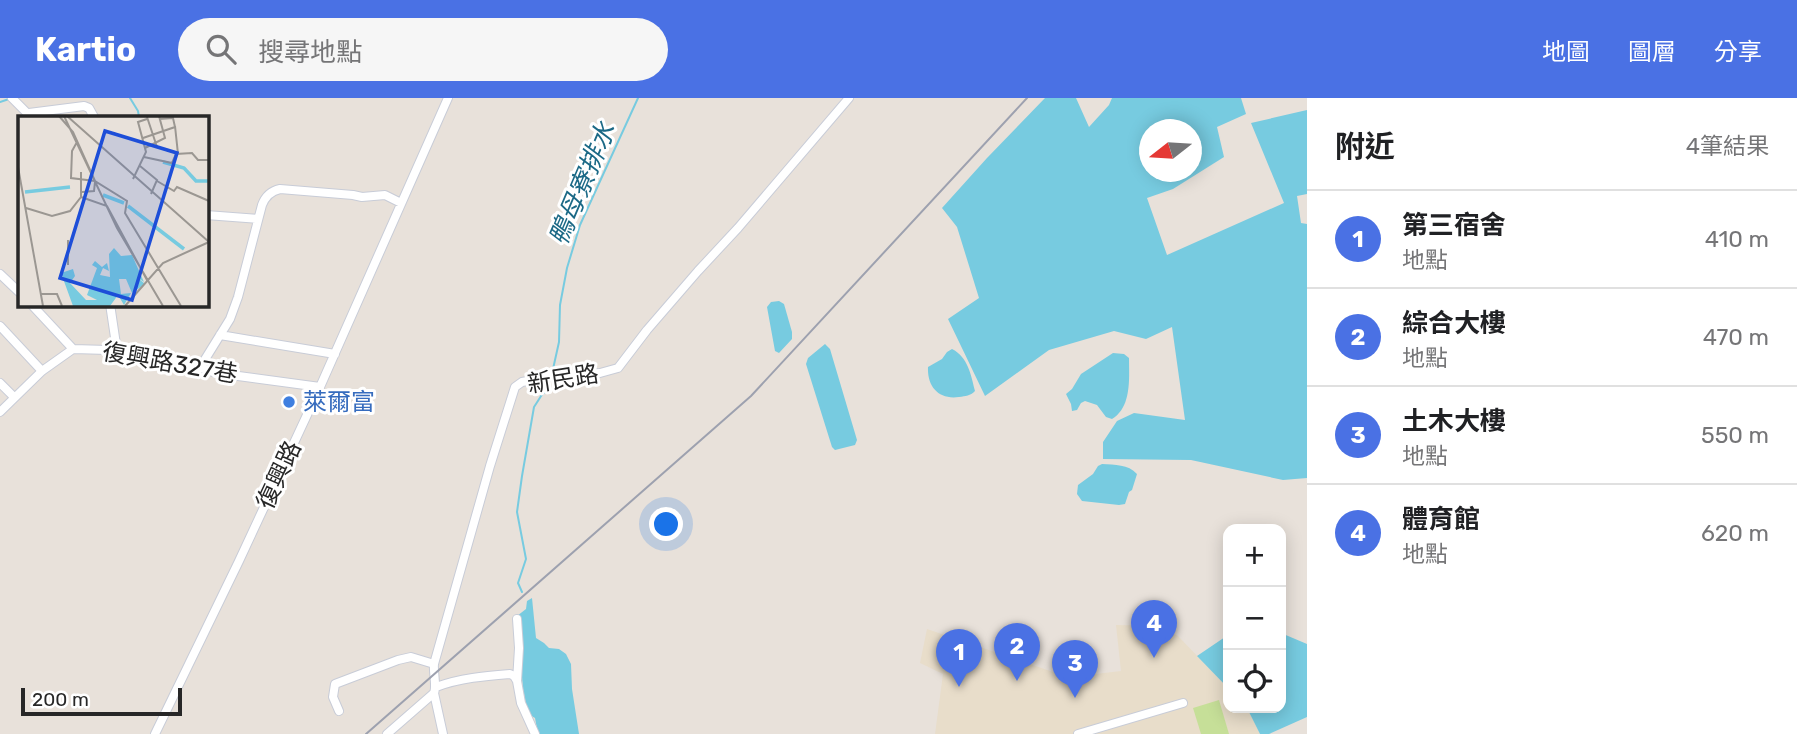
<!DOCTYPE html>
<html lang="zh-TW">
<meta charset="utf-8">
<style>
:root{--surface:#fff;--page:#f6f6f6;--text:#202124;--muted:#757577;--line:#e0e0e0;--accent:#4a71e4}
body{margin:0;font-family:Rubik,"Noto Sans TC",sans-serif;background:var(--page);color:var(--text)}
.controls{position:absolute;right:21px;bottom:21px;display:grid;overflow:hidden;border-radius:14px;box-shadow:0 4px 18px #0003}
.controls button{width:63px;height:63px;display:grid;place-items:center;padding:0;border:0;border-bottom:2px solid var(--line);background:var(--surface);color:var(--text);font:35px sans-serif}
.compass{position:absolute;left:1139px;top:21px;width:63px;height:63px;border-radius:50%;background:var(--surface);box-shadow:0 4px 18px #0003;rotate:253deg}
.scale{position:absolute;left:21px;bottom:18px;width:161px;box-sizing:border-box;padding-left:7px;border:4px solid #272727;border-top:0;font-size:19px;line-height:24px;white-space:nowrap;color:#272727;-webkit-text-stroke:5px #fff;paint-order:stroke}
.you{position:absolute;left:667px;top:427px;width:24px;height:24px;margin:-18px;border:5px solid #fff;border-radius:50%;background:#1a73e8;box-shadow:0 0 0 10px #1a73e833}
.badge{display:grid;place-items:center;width:46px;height:46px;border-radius:50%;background:var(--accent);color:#fff;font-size:23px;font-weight:700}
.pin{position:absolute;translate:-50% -58px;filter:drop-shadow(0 2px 4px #0008)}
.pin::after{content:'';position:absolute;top:37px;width:24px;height:21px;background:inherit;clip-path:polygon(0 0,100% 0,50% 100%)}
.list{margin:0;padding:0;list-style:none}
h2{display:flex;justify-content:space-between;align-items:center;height:91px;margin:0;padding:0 28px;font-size:30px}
h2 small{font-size:23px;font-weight:400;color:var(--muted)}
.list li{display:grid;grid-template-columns:46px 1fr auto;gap:21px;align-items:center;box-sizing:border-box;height:98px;padding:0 28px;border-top:2px solid var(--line)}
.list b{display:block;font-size:26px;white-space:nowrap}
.list p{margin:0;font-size:23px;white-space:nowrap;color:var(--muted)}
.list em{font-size:23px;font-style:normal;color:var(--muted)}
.icon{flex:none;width:38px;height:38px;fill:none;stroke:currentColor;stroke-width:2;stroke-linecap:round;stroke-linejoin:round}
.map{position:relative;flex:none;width:1307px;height:636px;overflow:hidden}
header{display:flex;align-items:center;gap:42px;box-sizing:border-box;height:98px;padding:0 35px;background:var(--accent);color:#fff}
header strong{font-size:33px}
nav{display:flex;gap:38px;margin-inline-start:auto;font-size:24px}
.search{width:490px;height:63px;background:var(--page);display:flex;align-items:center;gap:18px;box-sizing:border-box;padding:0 24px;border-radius:38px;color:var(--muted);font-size:26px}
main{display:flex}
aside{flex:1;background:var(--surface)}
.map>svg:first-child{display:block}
.education{fill:#e8ddca}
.pitch{fill:#c6df98}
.water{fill:#77cbe0;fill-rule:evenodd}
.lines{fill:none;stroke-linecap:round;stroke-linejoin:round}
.stream{stroke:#77cbe0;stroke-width:2}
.minor-casing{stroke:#c8ccd7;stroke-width:10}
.minor{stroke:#fff;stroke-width:8}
.rail{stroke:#9da1af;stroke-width:2}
.shop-dot{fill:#3f7fe0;stroke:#fff;stroke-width:2.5}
.labels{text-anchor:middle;stroke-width:6;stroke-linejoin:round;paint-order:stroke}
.street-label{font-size:24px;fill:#272727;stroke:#fff}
.shop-label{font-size:24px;fill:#366cbe;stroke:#fff;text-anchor:start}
.water-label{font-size:26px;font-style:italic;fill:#1b6986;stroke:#fff}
.inset-river{fill:none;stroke:#77cbe0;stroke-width:3.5}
.inset-road{fill:none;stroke:#9b9792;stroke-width:2}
.view{fill:#1d4ed8;fill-opacity:0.15;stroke:#1d4ed8;stroke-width:3.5}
.inset-edge{fill:none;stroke:#272727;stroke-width:3.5}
</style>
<header>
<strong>Kartio</strong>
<div class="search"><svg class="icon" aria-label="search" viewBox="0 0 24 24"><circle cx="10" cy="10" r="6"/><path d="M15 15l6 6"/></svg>搜尋地點</div>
<nav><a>地圖</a><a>圖層</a><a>分享</a></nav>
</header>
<main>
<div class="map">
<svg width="1307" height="636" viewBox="0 0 1307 636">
<rect width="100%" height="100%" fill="#e8e1da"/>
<!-- education -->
<path class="education" d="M1116 527 1159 528 1178 538 1228 590V610H1247L1260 636H935L943 576 920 565 927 531 1056 575 1087 577 1121 573Z"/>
<!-- pitch -->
<path class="pitch" d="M1219 602 1229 636H1201L1193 610Z"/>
<!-- water -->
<path class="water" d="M1045 0H1076L1089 29 1109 7 1112 0H1241L1246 16 1217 29 1224 59 1173 91 1147 100 1167 157 1284 105 1251 25 1307 12V96L1297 98 1301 125 1307 126V380L1283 382 1191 362 1103 361V344L1117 323 1134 315 1185 322 1172 229 1146 241 1114 233 1049 252 985 298 948 221 979 200 957 129 942 110 987 60ZM1150 32H1192V74H1150Z
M779 203 784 206 792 234V241L779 255 775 253 767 209 771 204Z
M825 246 830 251 857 342 855 347 835 352 832 349 806 266 808 260Z
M952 251C968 259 971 277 975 293 970 298 966 298 959 299 939 302 927 289 928 269L942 261 947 254Z
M1113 255 1124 256 1129 260C1129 280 1132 309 1112 321L1106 319 1097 307 1085 303 1081 305 1077 312 1072 313 1071 306 1066 296 1072 291 1081 276Z
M1102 366C1115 367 1128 366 1137 376L1132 392 1129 394 1125 406 1119 407 1082 403 1077 396 1078 387 1093 376 1098 368Z
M532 500 536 540 544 545 549 550 559 551 566 556 571 566 572 591 579 636H538L535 620 528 616 523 591 517 518 526 511 527 503Z
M1281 535 1307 546V619L1269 636H1260L1247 610H1281Z
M1228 537V590L1197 558Z"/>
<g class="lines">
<!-- stream -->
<path class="stream" d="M130 0 138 13 139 19
M0 4 9 1
M553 271 559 244 560 207 567 170 580 127 638 0
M522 494 518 485 526 461 517 414 522 378 534 309 543 295 555 291"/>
<!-- minor casing -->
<g class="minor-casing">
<path id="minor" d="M12 0 26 14 29 15 84 8 89 10 94 19
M206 117 258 121
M0 176 19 194
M31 206 73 251
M110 206 117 253
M0 228 42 273
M220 237 335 256
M199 271 230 221 238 199 262 107C265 99 271 93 280 91L353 97 362 99 385 97 401 105
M0 285 14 299
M0 314 42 273 73 251 108 252 156 257 172 260 216 275 320 289
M517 521 519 550 517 583
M436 589C460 580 485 578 510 576L514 578 517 583 521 605 535 636
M434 595 443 636
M339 613 333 599 335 586 398 562 411 559 434 566
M155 636 239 463 320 289 448 0
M387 636 434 595C437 588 433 575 434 566L490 368 515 289 522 284 559 277 600 275 618 270 647 232 698 173 738 130 849 0
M1078 636 1183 605"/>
</g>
<!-- minor -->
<use href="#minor" class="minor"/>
<!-- rail -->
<path class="rail" d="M366 636 751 298 1027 0"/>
</g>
<!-- markers -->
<circle class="shop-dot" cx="289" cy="304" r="7"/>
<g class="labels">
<!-- street labels -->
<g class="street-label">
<text transform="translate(170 265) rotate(10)" y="8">復興路327巷</text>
<text transform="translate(563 281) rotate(-9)" y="8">新民路</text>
<text transform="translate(279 377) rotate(-65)" y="8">復興路</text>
</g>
<!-- shop labels -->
<g class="shop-label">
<text x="303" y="312">萊爾富</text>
</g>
<!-- water labels -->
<g class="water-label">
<text transform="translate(582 86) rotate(-67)" y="9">鴨母寮排水</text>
</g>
</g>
<!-- overview -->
<g transform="translate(18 18)">
<rect width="191" height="191" fill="#e8e1da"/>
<path d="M96 132 103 140 114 139 126 166 120 162 127 168 114 177 108 163H101L103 178 113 177 106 189 100 179 92 190H55L43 157 55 153 57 160 52 167 68 184H79L69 179 79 152 74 149 77 145 84 151 89 147 91 155 85 152 82 159 92 161 91 138Z" fill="#77cbe0"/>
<path class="inset-river" d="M145 46 166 52 178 65H191M7 76 52 71M85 79 106 87M110 90 166 133"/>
<path class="inset-road" d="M41 0 55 16 77 65 109 85 107 97 163 190M46 0 99 112 145 190M49 0 191 126M129 1 139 31M157 10 160 38M125 22 157 11 155 2 141 3M59 26 54 35 53 62 77 65M127 32 147 22 141 0M126 41 154 47 158 38 174 37 180 44H191M122 50 139 64 133 78M0 51 25 190M115 63 128 36 120 6 129 3M139 65 156 75 159 71 191 85M64 76 76 75 77 66M63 81 89 90 129 164M8 92 34 100 52 95 63 81V56M50 149V124M23 178H39L44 190M107 190 145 147 191 126"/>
<path class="view" d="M87 15 159 37 114 184 42 162Z"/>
<rect width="191" height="191" class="inset-edge"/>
</g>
</svg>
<div class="controls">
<button>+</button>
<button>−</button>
<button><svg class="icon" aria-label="locate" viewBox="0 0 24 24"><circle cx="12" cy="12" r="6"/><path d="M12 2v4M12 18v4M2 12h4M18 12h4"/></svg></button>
</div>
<svg class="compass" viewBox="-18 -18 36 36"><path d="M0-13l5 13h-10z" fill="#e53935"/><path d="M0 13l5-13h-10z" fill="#757577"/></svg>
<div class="scale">200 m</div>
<div class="you"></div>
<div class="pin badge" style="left:959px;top:589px">1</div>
<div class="pin badge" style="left:1017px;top:583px">2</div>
<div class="pin badge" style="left:1075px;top:600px">3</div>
<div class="pin badge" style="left:1154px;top:560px">4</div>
</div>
<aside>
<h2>附近<small>4筆結果</small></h2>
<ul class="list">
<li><span class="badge">1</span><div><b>第三宿舍</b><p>地點</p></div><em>410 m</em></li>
<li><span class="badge">2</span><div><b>綜合大樓</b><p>地點</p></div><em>470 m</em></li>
<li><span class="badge">3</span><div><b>土木大樓</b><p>地點</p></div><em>550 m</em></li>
<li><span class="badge">4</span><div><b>體育館</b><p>地點</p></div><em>620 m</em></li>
</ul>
</aside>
</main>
